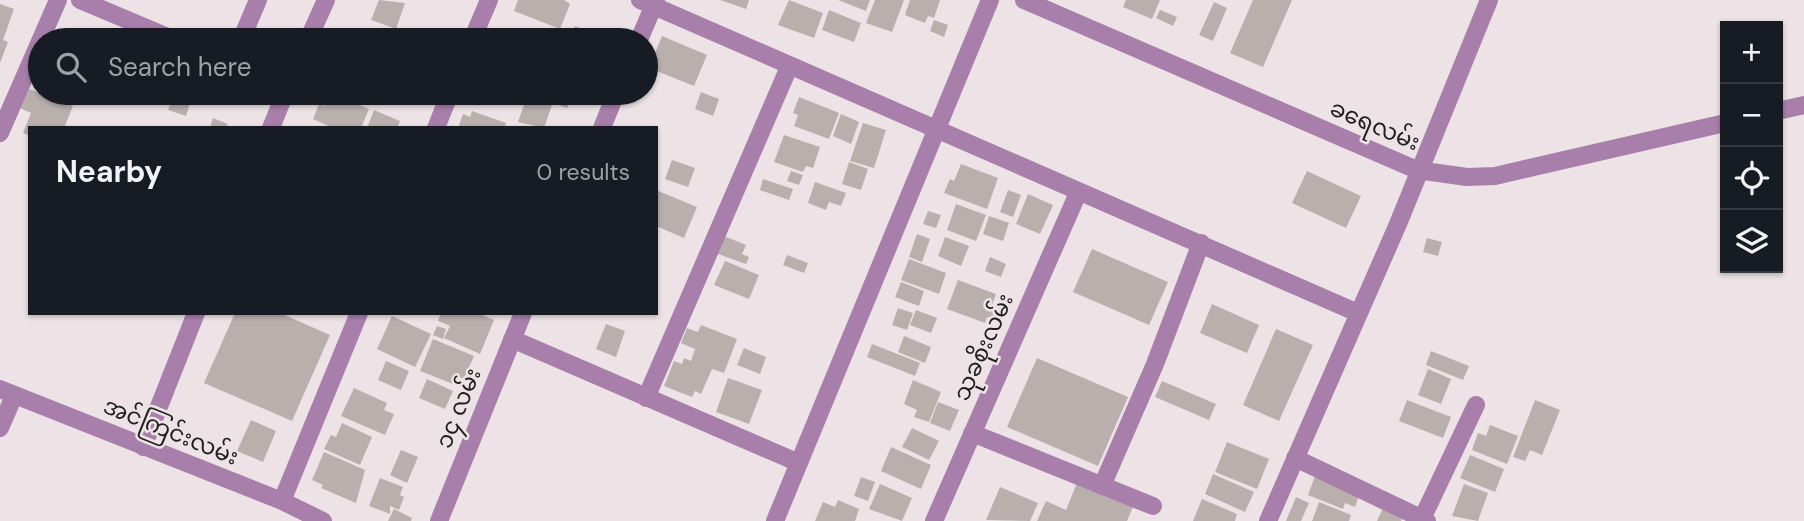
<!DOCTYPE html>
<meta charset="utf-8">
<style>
:root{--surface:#171b24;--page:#20242c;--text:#f1f3f6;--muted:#9ea1a6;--line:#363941}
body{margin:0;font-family:"DM Sans","Noto Sans Myanmar",sans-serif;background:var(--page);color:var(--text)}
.controls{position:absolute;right:21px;top:21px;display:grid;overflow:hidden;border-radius:0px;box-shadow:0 2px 5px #0004}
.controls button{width:63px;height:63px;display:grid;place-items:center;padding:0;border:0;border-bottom:2px solid var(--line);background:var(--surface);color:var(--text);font:35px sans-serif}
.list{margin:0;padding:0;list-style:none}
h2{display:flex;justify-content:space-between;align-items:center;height:91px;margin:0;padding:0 28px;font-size:30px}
h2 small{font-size:23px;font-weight:400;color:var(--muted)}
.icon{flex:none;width:38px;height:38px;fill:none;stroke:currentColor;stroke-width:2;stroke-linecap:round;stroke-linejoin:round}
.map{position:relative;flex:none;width:1804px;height:521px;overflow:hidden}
.search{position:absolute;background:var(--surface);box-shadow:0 2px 5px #0004;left:28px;top:28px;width:630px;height:77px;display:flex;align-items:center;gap:18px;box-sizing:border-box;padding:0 24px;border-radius:38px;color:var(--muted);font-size:26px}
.panel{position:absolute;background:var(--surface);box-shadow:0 2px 5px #0004;left:28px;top:126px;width:630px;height:189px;border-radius:0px}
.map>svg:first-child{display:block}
.building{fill:#b9b0ae}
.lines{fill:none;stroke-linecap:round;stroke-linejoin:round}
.minor{stroke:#a87faa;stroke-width:18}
.labels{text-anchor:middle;stroke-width:5;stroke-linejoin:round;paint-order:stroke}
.street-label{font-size:23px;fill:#211d1e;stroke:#ede3e6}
</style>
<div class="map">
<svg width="1804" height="521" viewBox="0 0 1804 521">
<rect width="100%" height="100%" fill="#ede3e6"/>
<!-- building -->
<path class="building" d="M379 0 405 3 396 29 371 20Z
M518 0H564L570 4 560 29 514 11Z
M720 0H749L746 9Z
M789 0 823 13 814 38 778 25Z
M838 0H870L866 11Z
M875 0H904L892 32 866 23Z
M910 0H940L934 18 928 16 925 23 905 15Z
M1126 0H1160L1152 19 1123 7Z
M1253 0H1292L1263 67 1230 53Z
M1214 2 1227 8 1213 41 1199 35Z
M0 4 14 9 3 40 8 42 0 63Z
M829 10 861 23 854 42 822 30Z
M1160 10 1177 17 1173 26 1156 18Z
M934 20 948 25 944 37 930 31Z
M575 26 590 32 593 40 572 32Z
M560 31 583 40H556Z
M662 36 707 55 694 86 649 68Z
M29 89 73 106 64 128H30V136L23 133 31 113 20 108Z
M701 92 719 99 713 116 695 109Z
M331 93 369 109 361 128H333L313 119 319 104 325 106Z
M535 93H586L583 101 571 97 567 108 534 96Z
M174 94 191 100 186 116 168 110Z
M527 96 552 105 544 128 518 122Z
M799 97 839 113 829 139 794 126 798 115 793 113Z
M374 110 400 121 397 128H367Z
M472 111 506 123 505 128H458L463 114 470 117Z
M841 114 859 122 851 144 833 136Z
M213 118 228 124 226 128H210Z
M863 123 886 130 874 168 850 161Z
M784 135 820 147 813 168 806 166 803 172 774 162Z
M672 160 695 168 688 187 665 179Z
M849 162 868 169 861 190 842 184Z
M961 164 998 178 987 209 944 193 950 179 954 181Z
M791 171 803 175 799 185 787 181Z
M1307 171 1361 196 1346 228 1292 203Z
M763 179 793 189 789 200 760 190Z
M815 182 846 193 841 206 829 202 826 210 808 203Z
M656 190 697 207 684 238 656 226Z
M1008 190 1021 195 1013 217 1000 212Z
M1028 194 1053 205 1040 234 1016 224Z
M956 204 986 215 976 241 947 230Z
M928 211 941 215 936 228 923 224Z
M989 216 1009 223 1003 241 983 234Z
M917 234 930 239 922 262 909 257Z
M724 236 746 245 742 254 749 257 746 264 718 254Z
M945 237 969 246 961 266 938 256Z
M1427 238 1442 242 1438 256 1423 252Z
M1092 249 1168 282 1149 325 1073 292Z
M787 255 808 263 804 273 783 265Z
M990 257 1006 264 1001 277 985 271Z
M909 259 946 273 939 294 901 280Z
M725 261 759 275 749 299 714 285Z
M958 280 996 294 992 305 999 307 994 320 987 317 985 323 947 309Z
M901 282 924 291 919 306 895 297Z
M1212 304 1259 325 1247 353 1200 333Z
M898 308 913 313 907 330 892 325Z
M916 310 937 318 931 333 910 325Z
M235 313H280L330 335 292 421 204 383Z
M441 313H478L494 320 480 354 444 338 450 326 438 321Z
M392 316 431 334 415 367 377 349Z
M606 324 625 331 616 357 596 349Z
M701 325 737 339 724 373 712 369 701 394 695 391 692 397 664 386 674 361 682 364 684 358 691 361 695 349 681 343 687 328 698 332Z
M437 326 446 329 443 339 433 335Z
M1276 329 1313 345 1279 421 1243 405Z
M904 336 931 347 925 363 898 352Z
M433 339 474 356 464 379 456 376 453 384 420 371Z
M872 344 920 363 915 376 867 357Z
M744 348 766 357 760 374 737 365Z
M1431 351 1469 366 1463 380 1426 365Z
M1037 358 1128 397 1098 466 1007 427Z
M386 361 409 371 401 390 378 380Z
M1428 369 1451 379 1441 404 1418 395Z
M728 378 762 390 749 424 716 412Z
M427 379 453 391 445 409 419 398Z
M913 380 941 392 929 422 914 417 917 410 904 404Z
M1162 381 1216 404 1209 420 1155 397Z
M354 388 387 403 384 410 394 414 385 435 341 416Z
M1407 400 1451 417 1443 438 1399 421Z
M1535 400 1560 410 1542 455 1530 450 1525 461 1513 457Z
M938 402 959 410 950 431 930 423Z
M251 420 276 431 263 462 237 451Z
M342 423 372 437 360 465 324 449 331 435 336 437Z
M1490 425 1518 436 1507 464 1472 450 1478 433 1486 436Z
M912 428 939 441 929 460 902 447Z
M1227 442 1269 459 1257 489 1215 472Z
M891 447 931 465 921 489 881 471Z
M401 450 418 457 407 483 390 475Z
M324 452 365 470 356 503 321 488 323 485 312 480Z
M1470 455 1504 469 1495 492 1460 478Z
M1213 474 1254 492 1245 512 1205 494Z
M1315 476 1360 493 1355 507 1345 503 1343 509 1308 495Z
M861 477 875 482 868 501 854 496Z
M380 478 403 487 400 495 404 497 399 510 390 506V514L369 506Z
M1077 483 1133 507 1127 521H1037L1046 501 1066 510Z
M880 484 912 498 902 521 869 509Z
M1464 484 1488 493 1478 521 1452 516Z
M1000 487 1038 503 1030 521 986 520Z
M1296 497 1309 503 1301 521H1286Z
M1202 499 1237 514 1235 521H1193Z
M838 500 859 509 855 521H815L823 502 835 507Z
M1319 502 1351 515 1349 521H1312Z
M1383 508 1403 516 1401 521H1377Z
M394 509 412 518 411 521H388Z"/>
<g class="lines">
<!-- minor -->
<path class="minor" d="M80 0 175 40
M640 0 1358 313
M1024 0 1417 170 1467 177 1495 176 1725 123
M241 40 258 0
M308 40 326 0
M472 40 489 0
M639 40 656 0
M1778 111 1804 105
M271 128 285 93
M436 128 450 93
M602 128 616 93
M0 133 58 0
M512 339 799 463
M0 389 282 501 323 521
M646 398 789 67
M0 428 14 396
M972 433 1153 506
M143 447 196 313
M1295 458 1427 521
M1102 486 1155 364 1201 243
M282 501 359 313
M439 521 523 313
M775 521 990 0
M934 521 1078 193
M1268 521 1398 224 1489 0
M1421 521 1476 405"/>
</g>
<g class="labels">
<!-- street labels -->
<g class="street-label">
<text transform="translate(1375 125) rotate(23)" y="8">ခရေလမ်း</text>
<text transform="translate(983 347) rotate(-66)" y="8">သုခစိုးလမ်း</text>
<text transform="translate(458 408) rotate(-68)" y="8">၁၄ လမ်း</text>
<text transform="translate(171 431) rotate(22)" y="8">အင်ကြင်းလမ်း</text>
</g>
</g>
</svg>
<div class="controls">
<button>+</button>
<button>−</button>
<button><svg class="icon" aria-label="locate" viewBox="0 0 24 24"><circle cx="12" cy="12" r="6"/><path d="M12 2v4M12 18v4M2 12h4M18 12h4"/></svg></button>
<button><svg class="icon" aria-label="layers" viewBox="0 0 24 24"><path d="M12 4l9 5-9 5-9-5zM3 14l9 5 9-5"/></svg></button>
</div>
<div class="search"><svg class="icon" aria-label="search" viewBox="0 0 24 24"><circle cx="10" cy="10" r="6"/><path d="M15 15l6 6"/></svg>Search here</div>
<section class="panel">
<h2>Nearby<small>0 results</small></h2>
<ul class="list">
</ul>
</section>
</div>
